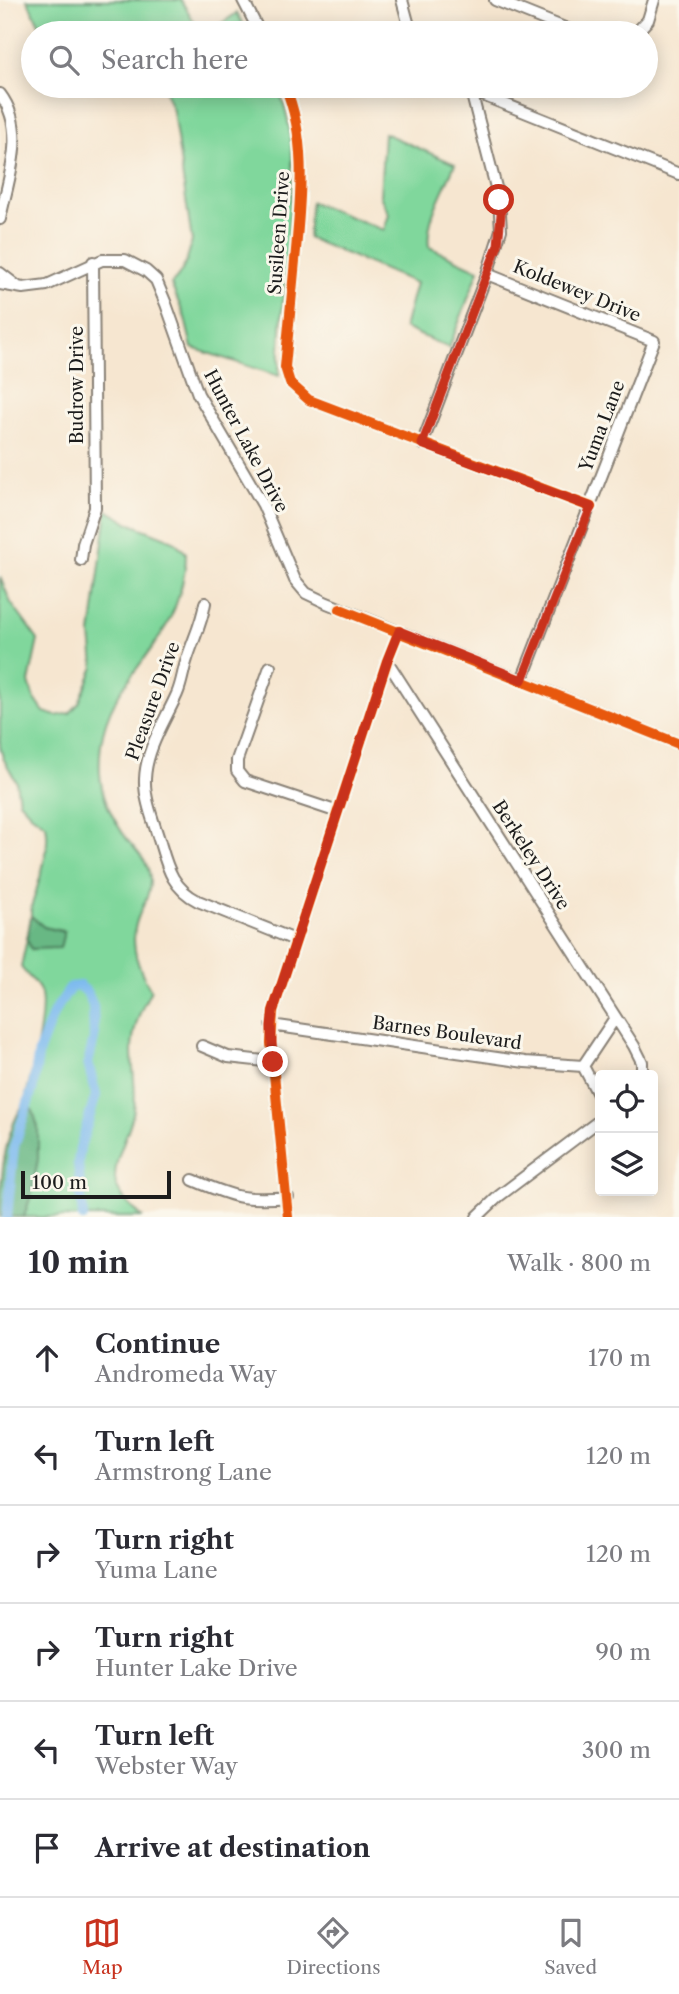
<!DOCTYPE html>
<meta charset="utf-8">
<style>
:root{--surface:#fff;--page:#f2f2f3;--text:#2b2b33;--muted:#7c7c81;--line:#e1e1e2;--accent:#c8321e}
body{margin:0;font-family:"Libre Caslon Text",serif;background:var(--page);color:var(--text)}
.controls{position:absolute;right:21px;bottom:21px;display:grid;overflow:hidden;border-radius:7px;box-shadow:0 4px 18px #0003}
.controls button{width:63px;height:63px;display:grid;place-items:center;padding:0;border:0;border-bottom:2px solid var(--line);background:var(--surface);color:var(--text);font:35px sans-serif}
.scale{position:absolute;left:21px;bottom:18px;width:150px;box-sizing:border-box;padding-left:7px;border:4px solid #1c1c1c;border-top:0;font-size:19px;line-height:24px;white-space:nowrap;color:#1c1c1c;-webkit-text-stroke:5px #fbf7ec;paint-order:stroke}
.stop{position:absolute;width:21px;height:21px;margin:-16px;border:5px solid #c8321e;border-radius:50%;background:#fff}
.stop.end{background:#c8321e;border-color:#fff;box-shadow:0 2px 7px #0008}
.list{margin:0;padding:0;list-style:none}
h2{display:flex;justify-content:space-between;align-items:center;height:91px;margin:0;padding:0 28px;font-size:30px}
h2 small{font-size:23px;font-weight:400;color:var(--muted)}
.list li{display:grid;grid-template-columns:46px 1fr auto;gap:21px;align-items:center;box-sizing:border-box;height:98px;padding:0 28px;border-top:2px solid var(--line)}
.list b{display:block;font-size:26px;white-space:nowrap}
.list p{margin:0;font-size:23px;white-space:nowrap;color:var(--muted)}
.list em{font-size:23px;font-style:normal;color:var(--muted)}
.icon{flex:none;width:38px;height:38px;fill:none;stroke:currentColor;stroke-width:2;stroke-linecap:round;stroke-linejoin:round}
.map{position:relative;flex:none;width:679px;height:1217px;overflow:hidden}
.search{position:absolute;background:var(--surface);box-shadow:0 4px 18px #0003;left:21px;right:21px;top:21px;height:77px;display:flex;align-items:center;gap:18px;box-sizing:border-box;padding:0 24px;border-radius:38px;color:var(--muted);font-size:26px}
.sheet{height:679px;background:var(--surface)}
nav{display:flex;justify-content:space-around;align-items:center;box-sizing:border-box;height:98px;border-top:2px solid var(--line);background:var(--surface);font-size:19px;color:var(--muted)}
nav a{display:grid;justify-items:center;gap:4px}
nav .on{color:var(--accent)}
.map>svg:first-child{display:block}
.green{fill:#80d79c;stroke:#4e7a5c;stroke-width:2}
.forest{fill:#68b884;stroke:#426a50;stroke-width:2}
.lines{fill:none;stroke-linecap:round;stroke-linejoin:round}
.canal{stroke:#7bbaee;stroke-width:10}
.street-casing{stroke:#898176;stroke-width:14}
.street{stroke:#fff;stroke-width:10}
.cycleway-casing{stroke:#fbf7ec;stroke-width:15}
.cycleway{stroke:#e8590c;stroke-width:10}
.route{stroke:#c8321e;stroke-width:9}
.labels{text-anchor:middle;stroke-width:6;stroke-linejoin:round;paint-order:stroke}
.street-label{font-size:18px;fill:#1c1c1c;stroke:#fbf7ec}
</style>
<div class="map">
<svg width="679" height="1217" viewBox="0 0 679 1217">
<rect width="100%" height="100%" fill="#fbf7ec"/>
<filter id="ink" filterUnits="userSpaceOnUse"><feTurbulence type="fractalNoise" baseFrequency=".0143" numOctaves="2"/><feDisplacementMap in="SourceGraphic" scale="14" xChannelSelector="R" yChannelSelector="G"/><feConvolveMatrix kernelMatrix="1 2 1 2 8 2 1 2 1" color-interpolation-filters="sRGB"/></filter>
<filter id="wash" filterUnits="userSpaceOnUse"><feTurbulence type="fractalNoise" baseFrequency=".00686" numOctaves="4" result="noise"/><feDisplacementMap in="SourceGraphic" scale="28" xChannelSelector="R" yChannelSelector="G"/><feGaussianBlur stdDeviation="1.57" result="paint"/><feColorMatrix in="noise" values="0 0 0 0 0 0 0 0 0 0 0 0 0 0 0 0 0 1.4 0 .05"/><feComposite in="paint" operator="in"/></filter>
<g filter="url(#wash)">
<rect width="100%" height="100%" fill="#f6e6d0"/>
<!-- green -->
<path class="green" d="M27 0H181L201 33H44Z
M237 13 248 33H207Z
M163 86H277C299 135 292 188 288 240 284 285 280 330 279 376L192 348 185 318 171 284C184 273 188 257 192 241L173 111Z
M384 133 455 164C445 188 425 220 429 247L479 270 449 348 404 328 416 283 308 238 311 202 384 230 389 214 380 196Z
M107 510 131 524 174 541 186 553C186 579 176 611 162 633 138 672 108 695 101 744 96 783 104 806 126 838 136 851 149 861 150 879 151 898 137 912 135 929 131 951 140 972 151 990 141 1009 132 1029 132 1051 132 1071 137 1090 134 1110 130 1132 115 1155 115 1178 116 1195 131 1206 142 1217H24L33 1111 24 1104C29 1084 49 1005 39 989 35 981 26 975 21 967L27 939 32 949 64 931 43 927 31 916C30 904 35 898 37 888 43 868 50 845 46 825L31 814 19 801 16 781 3 758 0 746V577L11 603 38 640 29 682 33 696 44 712 56 716 70 713 79 703 94 667 91 634Z"/>
<!-- forest -->
<path class="forest" d="M31 916 44 927 64 932 60 948 31 949 27 939Z
M24 1104 33 1111 38 1127V1159L32 1192 24 1217H0C0 1182 3 1133 24 1104Z"/>
<g class="lines">
<!-- canal -->
<path class="canal" d="M7 1217 14 1147 33 1087 39 1051 54 1012 71 987 80 986 87 992 93 1006 94 1039 88 1063 96 1095 80 1148 78 1163 83 1217"/>
</g>
</g>
<g filter="url(#ink)">
<g class="lines">
<!-- street casing -->
<g class="street-casing">
<path id="street" d="M243 0 260 33
M402 0 411 33
M495 0 577 33
M636 33 648 20 654 0
M285 86C307 139 301 194 296 250 292 289 289 328 285 367L290 383 309 400 591 507
M460 86 679 174
M0 94C28 131 8 178 0 219
M0 273 17 286
M487 274 654 341 522 680
M0 284 23 288 47 285 102 260H125L146 271 156 280 166 304 198 394 263 505 295 580 306 593 327 603 679 744
M422 444 487 274 501 230 499 199 471 91
M81 560 83 544 95 508 93 262
M205 603C202 623 193 640 187 659 183 670 182 683 177 694 165 721 146 749 145 779 144 800 155 825 161 846 168 870 174 889 198 901L295 940
M387 661 634 1046 642 1062V1075
M270 667 237 760V771L245 781 338 812
M271 1025 525 1062 583 1066 600 1098
M202 1046 228 1057 273 1062
M583 1066 615 1018
M193 1180C233 1197 243 1201 288 1197
M288 1217 271 1043 273 1011 387 661 399 631
M477 1217 499 1196 600 1120"/>
</g>
<!-- street -->
<use href="#street" class="street"/>
<!-- cycleway casing -->
<g class="cycleway-casing">
<path id="cycleway" d="M285 86C307 139 301 194 296 250 292 289 289 328 285 367L290 383 309 400 591 507
M340 609 679 744
M288 1217 271 1043 273 1011 387 661 399 631"/>
</g>
<!-- cycleway -->
<use href="#cycleway" class="cycleway"/>
</g>
</g>
<g class="lines" filter="url(#ink)">
<!-- route -->
<path class="route" d="M273 1062 271 1026 273 1011 387 661 399 631 522 680 591 507 422 444 498 245 501 214 499 200"/>
</g>
<g class="labels">
<!-- street labels -->
<g class="street-label">
<text transform="translate(279 233) rotate(-86)" y="6">Susileen Drive</text>
<text transform="translate(577 291) rotate(22)" y="6">Koldewey Drive</text>
<text transform="translate(77 385) rotate(-90)" y="6">Budrow Drive</text>
<text transform="translate(602 426) rotate(-69)" y="6">Yuma Lane</text>
<text transform="translate(246 441) rotate(62)" y="6">Hunter Lake Drive</text>
<text transform="translate(153 701) rotate(-70)" y="6">Pleasure Drive</text>
<text transform="translate(531 855) rotate(57)" y="6">Berkeley Drive</text>
<text transform="translate(447 1033) rotate(8)" y="6">Barnes Boulevard</text>
</g>
</g>
</svg>
<div class="controls">
<button><svg class="icon" aria-label="locate" viewBox="0 0 24 24"><circle cx="12" cy="12" r="6"/><path d="M12 2v4M12 18v4M2 12h4M18 12h4"/></svg></button>
<button><svg class="icon" aria-label="layers" viewBox="0 0 24 24"><path d="M12 4l9 5-9 5-9-5zM3 14l9 5 9-5"/></svg></button>
</div>
<div class="scale">100 m</div>
<div class="stop" style="left:499px;top:200px"></div>
<div class="stop end" style="left:273px;top:1062px"></div>
<div class="search"><svg class="icon" aria-label="search" viewBox="0 0 24 24"><circle cx="10" cy="10" r="6"/><path d="M15 15l6 6"/></svg>Search here</div>
</div>
<section class="sheet">
<h2>10 min<small>Walk · 800 m</small></h2>
<ul class="list">
<li><svg class="icon" aria-label="ahead" viewBox="0 0 24 24"><path d="M12 20V5M6 11l6-6 6 6"/></svg><div><b>Continue</b><p>Andromeda Way</p></div><em>170 m</em></li>
<li><svg class="icon" aria-label="left" viewBox="0 0 24 24"><path d="M17 20v-9H6M10 6l-5 5 5 5"/></svg><div><b>Turn left</b><p>Armstrong Lane</p></div><em>120 m</em></li>
<li><svg class="icon" aria-label="right" viewBox="0 0 24 24"><path d="M7 20v-9h11M14 6l5 5-5 5"/></svg><div><b>Turn right</b><p>Yuma Lane</p></div><em>120 m</em></li>
<li><svg class="icon" aria-label="right" viewBox="0 0 24 24"><path d="M7 20v-9h11M14 6l5 5-5 5"/></svg><div><b>Turn right</b><p>Hunter Lake Drive</p></div><em>90 m</em></li>
<li><svg class="icon" aria-label="left" viewBox="0 0 24 24"><path d="M17 20v-9H6M10 6l-5 5 5 5"/></svg><div><b>Turn left</b><p>Webster Way</p></div><em>300 m</em></li>
<li><svg class="icon" aria-label="arrive" viewBox="0 0 24 24"><path d="M6 21V4h12l-3 4 3 4H6"/></svg><div><b>Arrive at destination</b></div></li>
</ul>
</section>
<nav>
<a class="on"><svg class="icon" aria-label="map" viewBox="0 0 24 24"><path d="M3 6l6-2 6 2 6-2v14l-6 2-6-2-6 2zM9 4v14M15 6v14"/></svg>Map</a>
<a><svg class="icon" aria-label="directions" viewBox="0 0 24 24"><path d="M12 3l9 9-9 9-9-9zM9 14v-3h6M13 9l2 2-2 2"/></svg>Directions</a>
<a><svg class="icon" aria-label="saved" viewBox="0 0 24 24"><path d="M7 4h10v16l-5-4-5 4z"/></svg>Saved</a>
</nav>
